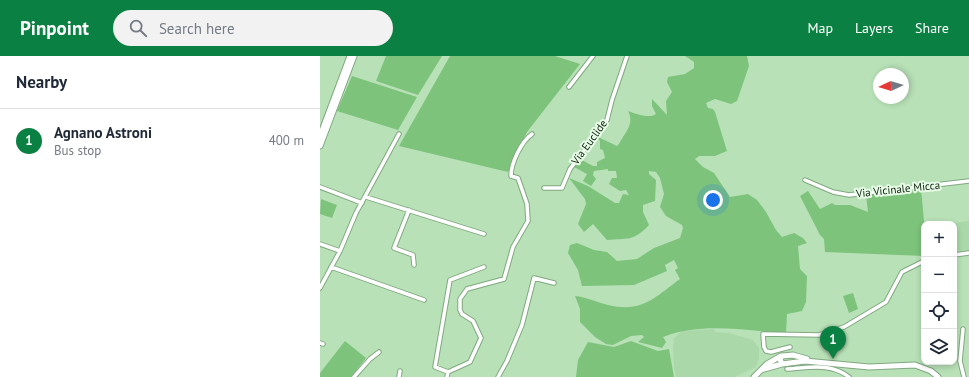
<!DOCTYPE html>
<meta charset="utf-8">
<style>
:root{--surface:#fff;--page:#f2f2f3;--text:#1f2937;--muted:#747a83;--line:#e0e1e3;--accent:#0b8043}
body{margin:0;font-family:"PT Sans",sans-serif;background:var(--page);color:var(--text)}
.controls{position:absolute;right:12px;bottom:12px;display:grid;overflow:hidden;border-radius:8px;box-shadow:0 2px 6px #0003}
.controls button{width:36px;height:36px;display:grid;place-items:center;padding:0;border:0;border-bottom:1px solid var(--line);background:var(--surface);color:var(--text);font:20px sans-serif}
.compass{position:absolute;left:553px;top:12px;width:36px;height:36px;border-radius:50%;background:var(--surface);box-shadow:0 2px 6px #0003;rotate:266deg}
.you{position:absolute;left:393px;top:144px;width:14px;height:14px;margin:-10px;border:3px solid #fff;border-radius:50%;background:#1a73e8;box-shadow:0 0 0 6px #1a73e833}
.badge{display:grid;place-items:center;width:26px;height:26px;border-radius:50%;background:var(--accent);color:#fff;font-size:13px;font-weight:700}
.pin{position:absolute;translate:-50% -33px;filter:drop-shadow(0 1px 2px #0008)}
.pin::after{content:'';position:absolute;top:21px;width:14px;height:12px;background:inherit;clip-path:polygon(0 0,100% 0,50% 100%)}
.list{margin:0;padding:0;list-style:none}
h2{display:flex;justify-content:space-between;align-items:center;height:52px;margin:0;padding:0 16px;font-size:17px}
h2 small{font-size:13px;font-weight:400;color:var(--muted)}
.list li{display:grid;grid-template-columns:26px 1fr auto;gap:12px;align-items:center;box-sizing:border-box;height:64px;padding:0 16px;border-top:1px solid var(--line)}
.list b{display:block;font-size:15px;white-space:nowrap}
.list p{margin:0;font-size:13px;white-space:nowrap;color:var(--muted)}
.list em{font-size:13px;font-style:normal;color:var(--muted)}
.icon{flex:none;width:22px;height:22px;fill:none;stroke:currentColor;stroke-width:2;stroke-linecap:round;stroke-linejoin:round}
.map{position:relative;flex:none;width:649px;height:321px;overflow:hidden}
header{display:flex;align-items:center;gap:24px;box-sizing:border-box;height:56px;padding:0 20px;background:var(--accent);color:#fff}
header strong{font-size:19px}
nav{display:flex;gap:22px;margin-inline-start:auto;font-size:14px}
.search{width:280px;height:36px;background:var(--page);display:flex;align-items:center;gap:10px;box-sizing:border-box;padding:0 14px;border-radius:22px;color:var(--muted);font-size:15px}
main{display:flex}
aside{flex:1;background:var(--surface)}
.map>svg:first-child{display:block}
.built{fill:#aad8a9}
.green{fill:#7dc37c}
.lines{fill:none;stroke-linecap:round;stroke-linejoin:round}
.street-casing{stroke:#81a880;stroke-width:5.5}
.secondary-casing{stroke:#81a880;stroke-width:7}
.street{stroke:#fff;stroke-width:3.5}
.secondary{stroke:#fff;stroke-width:5}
.labels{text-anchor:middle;stroke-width:4;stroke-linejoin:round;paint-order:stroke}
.street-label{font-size:11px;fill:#112011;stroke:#e7fce6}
</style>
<header>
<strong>Pinpoint</strong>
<div class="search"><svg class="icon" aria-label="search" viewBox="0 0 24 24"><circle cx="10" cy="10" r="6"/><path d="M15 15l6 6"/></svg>Search here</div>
<nav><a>Map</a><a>Layers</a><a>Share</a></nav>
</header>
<main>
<aside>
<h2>Nearby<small></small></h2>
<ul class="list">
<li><span class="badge">1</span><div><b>Agnano Astroni</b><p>Bus stop</p></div><em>400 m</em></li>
</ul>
</aside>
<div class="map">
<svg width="649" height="321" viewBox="0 0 649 321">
<rect width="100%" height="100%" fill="#b8e1b7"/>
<!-- built -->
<path class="built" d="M649 165V194L636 196 633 167Z
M394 273 395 276 409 277 433 284 439 292V303L436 311 414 321H356L354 311 353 290 354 282 362 275Z"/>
<!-- green -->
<path class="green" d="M66 0H122L98 39 56 25Z
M130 0H235L260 8 207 76 188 116 79 90Z
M365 0H427L429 10 417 45 411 48 395 43 386 47 388 52 393 53 395 56 407 95 395 100H379L375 103 383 111 394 117 410 141 428 138 437 144 446 156 456 174 462 181 474 177 483 182 487 187 478 190 480 213 487 220 486 246 482 255 467 258 466 278C426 274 381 266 343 281L346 286 342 292 318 286 324 281 322 279 311 280 293 289 286 288 275 281 260 266V253L255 240C266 241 276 246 288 249 322 257 334 242 360 223L355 214 358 212 354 204 345 209 347 215 314 229 262 230 258 214 248 197 250 189 257 187 274 194 287 196 297 205 317 203 334 192 360 182 363 172 362 169 346 160 340 151 344 138 340 122 336 116 329 115V118L336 124 335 145 323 149V156L329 169C313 186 307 182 287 184L273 168 264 176 258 168 266 148 265 143 249 122 268 130 295 147H299L303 138 309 139 306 134 300 135 289 128 292 122H297L296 115H288V113L274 115 273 119 276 123 271 130 263 125 267 118 254 111 260 103 273 110H277V106L285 102 283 94 280 93V85L276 80 277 78 280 79V82L297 90 299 88C305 76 315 68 308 55 316 58 329 63 336 58L332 50V43L347 59 346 45 352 36 347 26 348 21 365 18 374 12V6Z
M32 20 97 41 78 74 17 55Z
M601 133 604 165V200L505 196 504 183 500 179 480 140 488 135 500 153 512 147 515 149H530L548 156 546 139 561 135Z
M1 143 17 149 12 162 0 158Z
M533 237 538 253 529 257 523 240Z
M25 285 46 302 31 321H0V317Z
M311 285 338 295 349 293 354 321H256L258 304 268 286 294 291Z"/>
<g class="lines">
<!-- street casing -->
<g class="street-casing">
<path id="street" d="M249 31 273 0
M485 124 513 136 529 139 649 125
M0 131 42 147
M224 132H242L250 113 287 64 292 44 307 0
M46 141 164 178
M89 154 74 192 93 199 94 209
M0 188 20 195 36 157 79 78
M634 199 649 197
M11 211 104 244
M0 232 20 195
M643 273 640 305 644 321
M0 287 3 288
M470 291 451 296 446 295 444 291 443 278 499 279 524 271 566 246 582 216 604 205
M467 313C489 312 510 306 529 321
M128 316 115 311 130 224 164 211
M34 321 50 303 59 296
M79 321 80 315
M127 321 128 316 150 306 161 282 153 265 142 258 140 254V243L147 233 184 223 193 191 208 165 207 148 198 122 191 120C191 107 201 86 212 78
M178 321 187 305 202 269 214 222 234 227"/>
</g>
<!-- secondary casing -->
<g class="secondary-casing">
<path id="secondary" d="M0 80 30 0
M0 90 34 0
M462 308 460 303 462 300 473 299 487 303
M441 314 462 308 485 305 549 311 595 309 611 315 618 321
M434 321 447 308 461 300"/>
</g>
<!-- street -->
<use href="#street" class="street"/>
<!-- secondary -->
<use href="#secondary" class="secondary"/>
</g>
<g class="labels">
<!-- street labels -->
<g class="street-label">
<text transform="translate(269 86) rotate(-54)" y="4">Via Euclide</text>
<text transform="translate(578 133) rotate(-6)" y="4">Via Vicinale Micca</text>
</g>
</g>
</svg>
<div class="controls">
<button>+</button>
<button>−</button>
<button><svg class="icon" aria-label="locate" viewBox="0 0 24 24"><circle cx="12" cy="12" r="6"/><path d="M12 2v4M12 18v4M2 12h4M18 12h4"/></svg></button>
<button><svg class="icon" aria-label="layers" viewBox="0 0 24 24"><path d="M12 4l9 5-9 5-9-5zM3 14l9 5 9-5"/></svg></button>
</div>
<svg class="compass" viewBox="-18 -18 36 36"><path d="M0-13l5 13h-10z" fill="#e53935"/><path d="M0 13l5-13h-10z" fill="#747a83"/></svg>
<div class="you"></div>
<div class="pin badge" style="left:513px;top:303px">1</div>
</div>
</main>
